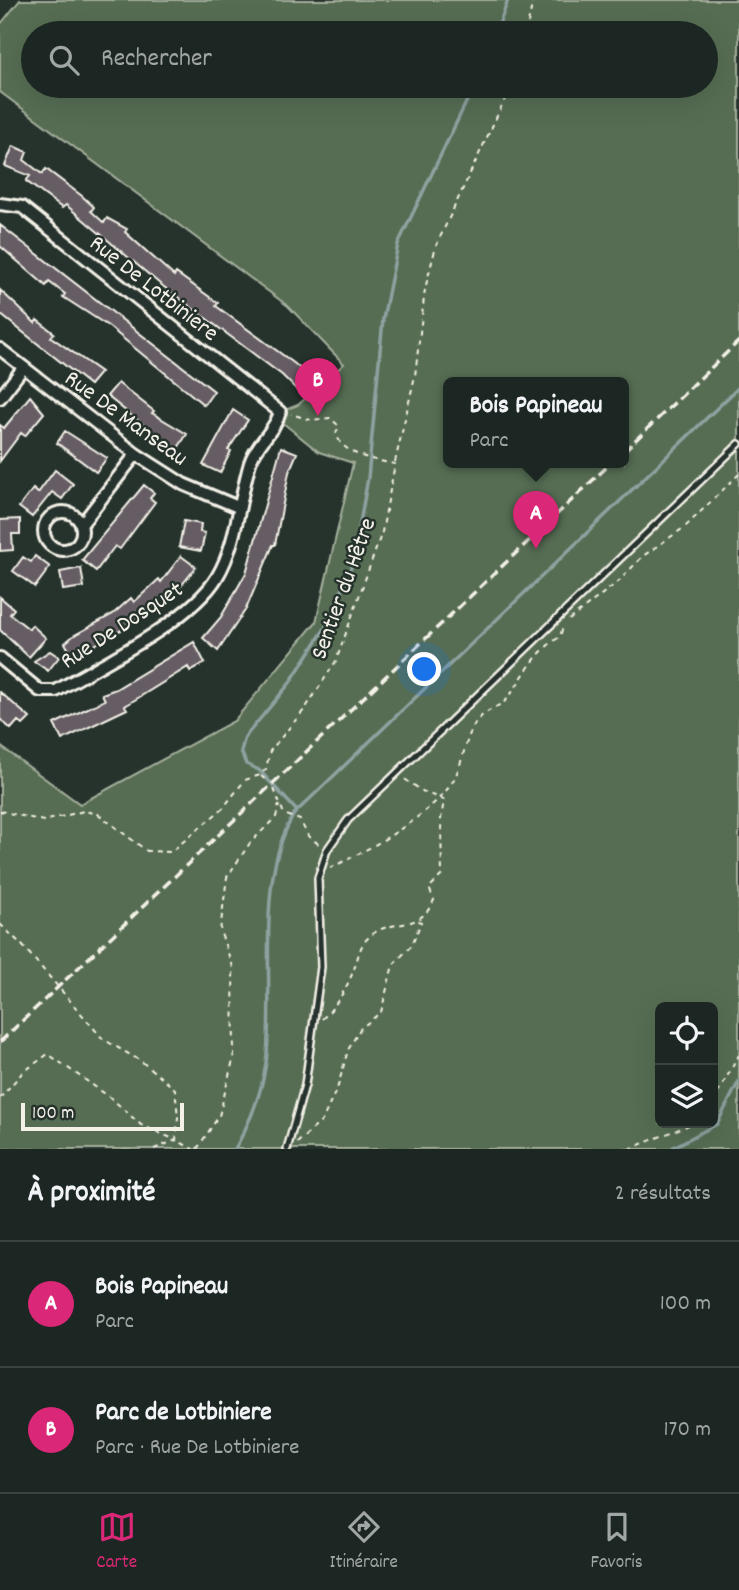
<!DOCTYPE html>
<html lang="fr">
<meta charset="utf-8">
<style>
:root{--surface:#1c2622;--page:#252e2a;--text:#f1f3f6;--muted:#a0a5a5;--line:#3a4340;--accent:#db2777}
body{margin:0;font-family:Dekko,sans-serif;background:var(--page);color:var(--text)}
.controls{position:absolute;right:21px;bottom:21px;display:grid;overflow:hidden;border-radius:10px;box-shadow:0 7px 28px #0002}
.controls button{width:63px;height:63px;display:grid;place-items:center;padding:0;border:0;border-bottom:2px solid var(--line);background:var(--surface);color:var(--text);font:35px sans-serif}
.scale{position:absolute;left:21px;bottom:18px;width:163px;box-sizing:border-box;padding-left:7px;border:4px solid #f4f1e8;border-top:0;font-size:19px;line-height:24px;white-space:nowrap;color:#f4f1e8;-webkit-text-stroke:5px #26332d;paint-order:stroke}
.you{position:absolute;left:425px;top:670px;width:24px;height:24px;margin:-18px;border:5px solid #fff;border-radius:50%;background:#1a73e8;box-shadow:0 0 0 10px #1a73e833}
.badge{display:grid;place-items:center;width:46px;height:46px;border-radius:50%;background:var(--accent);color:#fff;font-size:23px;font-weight:700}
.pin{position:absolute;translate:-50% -58px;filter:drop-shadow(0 2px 4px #0008)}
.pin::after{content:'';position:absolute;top:37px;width:24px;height:21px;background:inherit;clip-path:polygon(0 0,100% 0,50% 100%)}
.popup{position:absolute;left:443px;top:377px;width:186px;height:91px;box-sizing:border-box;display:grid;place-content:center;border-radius:10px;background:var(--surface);filter:drop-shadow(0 2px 5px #0005);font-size:23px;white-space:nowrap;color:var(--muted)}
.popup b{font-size:26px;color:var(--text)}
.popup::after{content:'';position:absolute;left:50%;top:100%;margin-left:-14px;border:14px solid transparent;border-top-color:var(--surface)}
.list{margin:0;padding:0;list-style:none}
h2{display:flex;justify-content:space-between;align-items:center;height:91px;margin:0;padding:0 28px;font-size:30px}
h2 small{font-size:23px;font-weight:400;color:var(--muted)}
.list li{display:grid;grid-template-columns:46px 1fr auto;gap:21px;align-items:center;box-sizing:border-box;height:126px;padding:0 28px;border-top:2px solid var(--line)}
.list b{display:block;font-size:26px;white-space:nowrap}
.list p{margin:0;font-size:23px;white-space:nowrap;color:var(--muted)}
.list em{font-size:23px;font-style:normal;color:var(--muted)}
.icon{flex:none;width:38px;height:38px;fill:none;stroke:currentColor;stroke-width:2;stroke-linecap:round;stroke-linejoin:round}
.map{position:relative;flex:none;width:739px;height:1149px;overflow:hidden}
.search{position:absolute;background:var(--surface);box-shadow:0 7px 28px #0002;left:21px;right:21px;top:21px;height:77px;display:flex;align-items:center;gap:18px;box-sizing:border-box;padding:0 24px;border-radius:38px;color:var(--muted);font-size:26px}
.sheet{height:343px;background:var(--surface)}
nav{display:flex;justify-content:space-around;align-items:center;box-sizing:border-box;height:98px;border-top:2px solid var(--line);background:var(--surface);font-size:19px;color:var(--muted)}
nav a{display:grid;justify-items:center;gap:4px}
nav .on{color:var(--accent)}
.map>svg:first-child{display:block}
.green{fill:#566d52;stroke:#a5af9d;stroke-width:2;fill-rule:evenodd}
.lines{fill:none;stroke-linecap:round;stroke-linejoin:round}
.stream{stroke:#8ea2a1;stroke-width:3.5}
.building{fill:#655d64;stroke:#f4f1e8;stroke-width:2}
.lane-casing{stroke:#f4f1e8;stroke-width:10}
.street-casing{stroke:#f4f1e8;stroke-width:16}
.path{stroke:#f4f1e8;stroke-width:2;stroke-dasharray:5 5;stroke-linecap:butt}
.lane{stroke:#26332d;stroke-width:5}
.street{stroke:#26332d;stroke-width:10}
.rail{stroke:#f4f1e8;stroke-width:3.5;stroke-dasharray:10 5;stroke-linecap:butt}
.labels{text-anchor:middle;stroke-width:5;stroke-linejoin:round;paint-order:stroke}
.street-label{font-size:24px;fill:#f4f1e8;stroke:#26332d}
</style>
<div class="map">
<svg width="739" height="1149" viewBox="0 0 739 1149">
<rect width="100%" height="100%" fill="#26332d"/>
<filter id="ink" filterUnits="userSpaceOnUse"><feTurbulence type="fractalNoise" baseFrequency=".0143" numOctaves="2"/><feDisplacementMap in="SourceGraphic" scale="14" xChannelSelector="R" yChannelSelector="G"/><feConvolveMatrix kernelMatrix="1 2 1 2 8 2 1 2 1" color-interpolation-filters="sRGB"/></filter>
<g filter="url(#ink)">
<!-- green -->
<path class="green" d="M20 0H739V1149H0V746L80 804 234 721 316 622 353 463 319 452 278 419 280 412 298 405 344 364 288 306 0 92V25ZM33 33H706V86H33ZM448 383H624V463H448ZM660 1007H713V1123H660Z"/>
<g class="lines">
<!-- stream -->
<path class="stream" d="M496 33 508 0
M297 811 259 770 246 764 241 751 245 737 289 684 331 619 353 562 368 478 383 319 398 244 474 86
M235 1149C249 1124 262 1092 266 1063 276 986 253 883 294 814L739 387
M670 1149 717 1124 739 1081"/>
</g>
<!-- building -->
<path class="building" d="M13 146 27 152 24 160 42 174 46 169 82 196 94 207 91 211 104 223 107 218 127 229 125 232 174 276 176 273 218 303 216 306 295 364 313 381 301 394 282 375 160 284 66 205 62 208 26 181 30 176 5 166Z
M0 225 214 391 204 405 108 326 63 297 65 294 49 282 46 286 38 279 0 246Z
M0 290 35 323 37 320 54 333 51 337 101 372 90 385 0 314Z
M118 383 154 411 152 413 187 434 176 451 107 396Z
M30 396 44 413 25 436 21 433 0 461V425L4 428Z
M233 410 248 420 228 450 231 451 220 473 203 465Z
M65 431 107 458 96 472 57 443Z
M281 447 297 453 289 472 275 545H273L246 609 218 651 203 638 221 617 246 573Z
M55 470 73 484 62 499 52 492 32 517 19 507 33 489 38 493Z
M144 485 154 493 150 498 155 502 120 549 115 546 96 571 82 560Z
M20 519V534H12L13 550 0 551V520Z
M184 521 201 524 200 532 205 533 201 551 179 547Z
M35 556 50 567 35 587 13 571 23 557 31 562Z
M181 556 196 567 181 586 123 629 73 657 65 643 73 636 113 614 131 598 134 602 159 579 161 582Z
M81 568 84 587 63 590 60 572Z
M0 597 14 609 10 614 29 629 32 625 46 638 29 657 0 630Z
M194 642 205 663 190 671 188 667 125 706 127 709 62 740 54 724 105 700 102 694 116 689Z
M50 651 59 657 48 671 34 661Z
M0 692 30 718 23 725 18 721 11 729 0 719Z"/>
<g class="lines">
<!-- lane casing -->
<g class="lane-casing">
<path id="lane" d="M287 1149 305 1085 321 967 318 878 327 850 348 820 739 444"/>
</g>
<!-- street casing -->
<g class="street-casing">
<path id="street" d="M0 204 22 207 280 412C275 431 256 444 250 463 239 499 237 544 217 577 191 621 101 664 56 691H40L0 658
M0 349 136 454 183 484 238 507
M0 398 23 368
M44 531a19 19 0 1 1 38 0a19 19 0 1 1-38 0Z
M81 525 136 454"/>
</g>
<!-- path -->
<path class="path" d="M526 33 533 0
M395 462 415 376 425 289 436 246 511 86
M569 620 619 581 643 556 685 527 739 474
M261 776 268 782
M274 789 284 814 300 820 308 836 320 845
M0 811 44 821 84 811 98 814 147 851 171 852 223 808 245 780 260 775 266 769 270 751 305 709 336 661 382 532 395 464C376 460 342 456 336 433L339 426 330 418 311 420 291 414
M330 868C368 850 422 821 449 787 462 770 463 746 473 727 481 710 501 708 509 697 524 675 536 651 560 637L563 626
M0 924 22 945 103 1039 141 1061 175 1089 178 1117 176 1140 141 1125 111 1098 48 1054 22 1073 0 1098
M322 1019C337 1005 347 988 354 969 358 959 359 947 367 939 389 915 418 936 434 900L429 888 442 875 441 819 444 800 424 792 403 778
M713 1102 739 1055
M297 1143 322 1121 338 1086 348 1050 360 1029 381 1012 393 965 412 945 421 922 418 921
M154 1149 176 1140 193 1149
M197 1149 219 1116 234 1056 233 967 220 931 227 877 250 843 276 817 279 805
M629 1149 694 1123"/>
<!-- lane -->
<use href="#lane" class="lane"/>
<!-- street -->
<use href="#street" class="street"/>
<!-- rail -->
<path class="rail" d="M624 451 739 341
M0 1042 611 463"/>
</g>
</g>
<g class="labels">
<!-- street labels -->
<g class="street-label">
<text transform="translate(155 287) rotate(38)" y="8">Rue De Lotbiniere</text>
<text transform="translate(127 417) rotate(36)" y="8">Rue De Manseau</text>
<text transform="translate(342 588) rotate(-70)" y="8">Sentier du Hêtre</text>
<text transform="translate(121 624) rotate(-33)" y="8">Rue De Dosquet</text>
</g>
</g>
</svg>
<div class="controls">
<button><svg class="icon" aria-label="locate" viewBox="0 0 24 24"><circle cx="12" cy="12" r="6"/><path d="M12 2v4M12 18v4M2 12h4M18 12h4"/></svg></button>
<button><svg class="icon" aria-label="layers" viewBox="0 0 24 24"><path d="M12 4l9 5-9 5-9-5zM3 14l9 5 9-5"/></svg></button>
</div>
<div class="scale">100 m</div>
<div class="you"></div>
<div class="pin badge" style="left:536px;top:549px">A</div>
<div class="popup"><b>Bois Papineau</b>Parc</div>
<div class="pin badge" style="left:318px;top:416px">B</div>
<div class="search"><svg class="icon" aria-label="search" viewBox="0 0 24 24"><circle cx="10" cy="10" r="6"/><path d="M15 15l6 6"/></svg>Rechercher</div>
</div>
<section class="sheet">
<h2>À proximité<small>2 résultats</small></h2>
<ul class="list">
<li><span class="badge">A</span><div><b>Bois Papineau</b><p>Parc</p></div><em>100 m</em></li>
<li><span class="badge">B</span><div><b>Parc de Lotbiniere</b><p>Parc · Rue De Lotbiniere</p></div><em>170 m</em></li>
</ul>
</section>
<nav>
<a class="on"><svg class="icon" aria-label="map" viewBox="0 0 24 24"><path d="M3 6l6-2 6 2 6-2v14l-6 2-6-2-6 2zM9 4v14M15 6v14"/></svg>Carte</a>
<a><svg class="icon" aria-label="directions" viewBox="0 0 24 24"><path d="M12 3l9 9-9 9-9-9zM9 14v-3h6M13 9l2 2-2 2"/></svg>Itinéraire</a>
<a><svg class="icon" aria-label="saved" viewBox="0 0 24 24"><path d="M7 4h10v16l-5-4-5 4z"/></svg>Favoris</a>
</nav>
